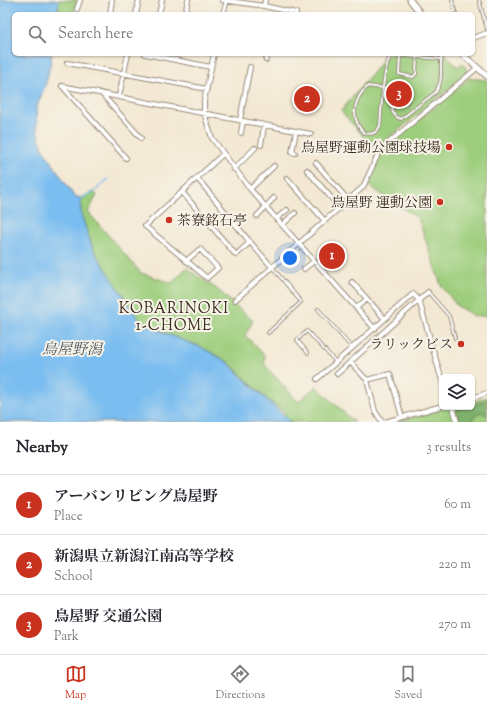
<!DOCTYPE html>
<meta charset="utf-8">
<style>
:root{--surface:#fff;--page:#f7f7f7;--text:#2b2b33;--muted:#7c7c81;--line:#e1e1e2;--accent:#c8321e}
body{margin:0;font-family:"Sorts Mill Goudy","Noto Serif JP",serif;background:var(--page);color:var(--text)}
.controls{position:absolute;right:12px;bottom:12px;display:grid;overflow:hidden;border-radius:6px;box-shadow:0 1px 3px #0004}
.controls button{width:36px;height:36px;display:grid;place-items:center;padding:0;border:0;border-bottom:1px solid var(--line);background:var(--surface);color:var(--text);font:20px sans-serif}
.you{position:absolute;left:290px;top:258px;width:14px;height:14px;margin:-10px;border:3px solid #fff;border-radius:50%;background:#1a73e8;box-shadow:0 0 0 6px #1a73e833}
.badge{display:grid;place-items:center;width:26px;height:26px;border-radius:50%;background:var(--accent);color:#fff;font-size:13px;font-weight:700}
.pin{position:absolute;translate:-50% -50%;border:2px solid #fff;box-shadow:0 1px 4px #0006}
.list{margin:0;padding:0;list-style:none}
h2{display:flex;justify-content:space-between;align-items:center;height:52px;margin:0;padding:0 16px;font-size:17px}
h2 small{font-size:13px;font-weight:400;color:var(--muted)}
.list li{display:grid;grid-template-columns:26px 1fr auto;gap:12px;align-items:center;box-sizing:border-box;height:60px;padding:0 16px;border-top:1px solid var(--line)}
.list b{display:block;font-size:15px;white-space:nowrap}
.list p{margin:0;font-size:13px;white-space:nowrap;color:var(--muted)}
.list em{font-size:13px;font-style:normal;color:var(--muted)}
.icon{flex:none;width:22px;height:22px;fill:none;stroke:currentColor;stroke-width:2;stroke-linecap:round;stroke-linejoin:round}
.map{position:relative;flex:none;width:487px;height:422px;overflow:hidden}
.search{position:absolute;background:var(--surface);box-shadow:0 1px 3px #0004;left:12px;right:12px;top:12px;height:44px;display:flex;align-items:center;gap:10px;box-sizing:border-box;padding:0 14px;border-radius:6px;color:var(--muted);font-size:15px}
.sheet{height:232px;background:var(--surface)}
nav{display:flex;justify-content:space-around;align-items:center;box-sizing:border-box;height:56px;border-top:1px solid var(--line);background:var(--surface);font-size:11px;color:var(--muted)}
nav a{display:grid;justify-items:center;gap:2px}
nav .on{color:var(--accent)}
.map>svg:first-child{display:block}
.green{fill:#9dce7d;stroke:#6c7c4e}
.forest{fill:#7eb16c;stroke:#5c6e45}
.water{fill:#7abdf0;stroke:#5a7487}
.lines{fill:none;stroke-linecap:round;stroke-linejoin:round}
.stream{stroke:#7abdf0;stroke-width:1.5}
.service-casing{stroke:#978978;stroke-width:4}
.minor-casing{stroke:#978978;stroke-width:6}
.tertiary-casing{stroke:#978978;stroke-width:7}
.service{stroke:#fff;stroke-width:2}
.minor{stroke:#fff;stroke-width:4}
.tertiary{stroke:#fff;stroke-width:5}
.poi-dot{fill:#c8321e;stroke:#f7f3e8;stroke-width:1.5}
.labels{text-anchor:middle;stroke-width:4;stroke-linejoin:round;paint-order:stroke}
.poi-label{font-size:14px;fill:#3b2a1e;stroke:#f7f3e8;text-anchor:end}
.neighbourhood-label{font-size:15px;letter-spacing:1px;fill:#3b2a1e;stroke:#f7f3e8}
.water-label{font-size:15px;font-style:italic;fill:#4e565d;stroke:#f7f3e8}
</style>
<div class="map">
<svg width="487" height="422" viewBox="0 0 487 422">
<rect width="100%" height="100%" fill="#f7f3e8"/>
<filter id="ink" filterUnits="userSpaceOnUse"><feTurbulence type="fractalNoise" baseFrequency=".025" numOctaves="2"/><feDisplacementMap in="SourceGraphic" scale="8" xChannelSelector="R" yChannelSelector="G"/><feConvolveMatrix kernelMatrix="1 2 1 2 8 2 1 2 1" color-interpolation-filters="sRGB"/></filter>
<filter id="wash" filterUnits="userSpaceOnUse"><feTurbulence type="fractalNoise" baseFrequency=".012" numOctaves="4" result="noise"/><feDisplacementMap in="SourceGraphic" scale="16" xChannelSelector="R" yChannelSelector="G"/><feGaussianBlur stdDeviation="0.9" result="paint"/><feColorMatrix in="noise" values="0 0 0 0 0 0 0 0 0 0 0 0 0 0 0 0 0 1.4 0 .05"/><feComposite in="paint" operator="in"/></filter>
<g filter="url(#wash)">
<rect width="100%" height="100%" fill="#f3e8d3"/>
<!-- green -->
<path class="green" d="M59 0H77L73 14H57Z
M388 54H445L458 67 462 63 466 68V72L463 77 400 129 374 149 341 111Z
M469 78 487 80V316H474L457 306 441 285 418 218 369 186 381 152Z
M94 192 97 195 88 212 141 273 172 283 186 268 217 289 253 321 245 335 265 356 264 364 298 402 316 386 354 422H291L284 415 285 413 268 400 228 362 201 347 167 334 140 321 93 249 81 214V198Z
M487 397V422H397L448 407H472V402Z"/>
<!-- forest -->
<path class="forest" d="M487 400V415L481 412 472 418 474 422H460L456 410 465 407H472V405Z"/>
<!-- water -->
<path class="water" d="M0 0H59L57 14H14V54H52L47 80 36 109 37 131 43 149 74 196 81 198V214L93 249 140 321 167 334 201 347 228 362 237 372 291 422H0Z"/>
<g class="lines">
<!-- stream -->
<path class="stream" d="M81 198 94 192 108 179"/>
</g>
</g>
<g filter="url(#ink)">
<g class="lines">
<!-- service casing -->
<g class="service-casing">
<path id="service" d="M452 0 456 14
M479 0 487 29
M391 54C382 72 382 105 380 126 376 133 373 135 364 133 350 118 353 99 368 86 381 88 394 89 406 90L410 97 406 103H398L392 108C392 114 395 117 401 119L436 92 440 83 441 76V54
M391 55 442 59
M400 56 399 74 413 77 416 74 417 54
M428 292 449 316 455 338
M318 309 352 348
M268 333 301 302 273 268
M308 353 297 340 307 331 336 362"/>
</g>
<!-- minor casing -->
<g class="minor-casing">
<path id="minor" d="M222 0 264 6 296 13
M264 6 265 0
M77 9 80 0
M110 14 112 0
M136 14 139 0
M159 14 162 0
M185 14 188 0
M223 14 227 0
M473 38 487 33
M145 54 211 67
M214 54 204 101V113L212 138 250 189 375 329
M266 60 267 54
M67 63 207 89
M62 86 311 134
M62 86 126 158
M101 93 141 138
M119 96 128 54
M240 120 250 67
M241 133 243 121
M261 145 264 126
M295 153 292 152 296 131
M316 163 348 200
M234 169 255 148
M307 170 340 208
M197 178 250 242 272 267
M287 178 324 220
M250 189 274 166
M182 192 236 255 250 242
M257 216 274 198
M276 219 287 210
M282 225 295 213
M186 261 200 249 218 268 207 278 145 226 223 154
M304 269 314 261
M352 282 385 319
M235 300 363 187 380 150 477 68
M356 308 367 299
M350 362 367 380 375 411 382 422
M337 374 428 292
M317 379 413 294 419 300 442 381
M367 380 390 374 402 417
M472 398 487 393
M453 407 457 422
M385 422 442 406"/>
</g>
<!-- tertiary casing -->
<g class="tertiary-casing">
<path id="tertiary" d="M410 0 421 14
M462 54 487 76"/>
</g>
<!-- service -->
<use href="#service" class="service"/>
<!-- minor -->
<use href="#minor" class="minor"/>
<!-- tertiary -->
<use href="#tertiary" class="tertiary"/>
</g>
</g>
<!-- markers -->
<g class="poi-dot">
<circle cx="449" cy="147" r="4"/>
<circle cx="440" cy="202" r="4"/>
<circle cx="169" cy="220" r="4"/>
<circle cx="461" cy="344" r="4"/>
</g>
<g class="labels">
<!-- poi labels -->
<g class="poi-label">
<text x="441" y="152">鳥屋野運動公園球技場</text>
<text x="432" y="207">鳥屋野 運動公園</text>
<text x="177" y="225" text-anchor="start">茶寮銘石亭</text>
<text x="453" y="349">ラリックビス</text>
</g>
<!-- neighbourhood labels -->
<g class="neighbourhood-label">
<text x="174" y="313">KOBARINOKI<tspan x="174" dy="17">1-CHOME</tspan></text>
</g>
<!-- water labels -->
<g class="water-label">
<text x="72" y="354">鳥屋野潟</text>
</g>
</g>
</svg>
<div class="controls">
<button><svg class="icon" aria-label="layers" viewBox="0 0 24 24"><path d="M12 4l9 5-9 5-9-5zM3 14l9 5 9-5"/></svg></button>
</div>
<div class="you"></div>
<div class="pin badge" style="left:332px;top:256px">1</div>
<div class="pin badge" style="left:307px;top:99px">2</div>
<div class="pin badge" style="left:399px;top:94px">3</div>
<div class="search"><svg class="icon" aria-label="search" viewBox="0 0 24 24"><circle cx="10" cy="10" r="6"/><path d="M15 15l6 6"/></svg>Search here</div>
</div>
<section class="sheet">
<h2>Nearby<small>3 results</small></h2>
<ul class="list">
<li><span class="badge">1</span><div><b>アーバンリビング鳥屋野</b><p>Place</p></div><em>60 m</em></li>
<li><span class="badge">2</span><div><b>新潟県立新潟江南高等学校</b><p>School</p></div><em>220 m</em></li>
<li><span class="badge">3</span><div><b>鳥屋野 交通公園</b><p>Park</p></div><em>270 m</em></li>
</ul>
</section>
<nav>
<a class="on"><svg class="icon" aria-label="map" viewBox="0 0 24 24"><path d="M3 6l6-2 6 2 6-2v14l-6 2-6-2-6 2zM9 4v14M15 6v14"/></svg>Map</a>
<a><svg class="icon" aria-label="directions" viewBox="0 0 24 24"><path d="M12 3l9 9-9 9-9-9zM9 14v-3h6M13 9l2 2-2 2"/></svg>Directions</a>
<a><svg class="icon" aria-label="saved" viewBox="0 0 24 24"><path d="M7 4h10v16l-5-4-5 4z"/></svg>Saved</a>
</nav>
